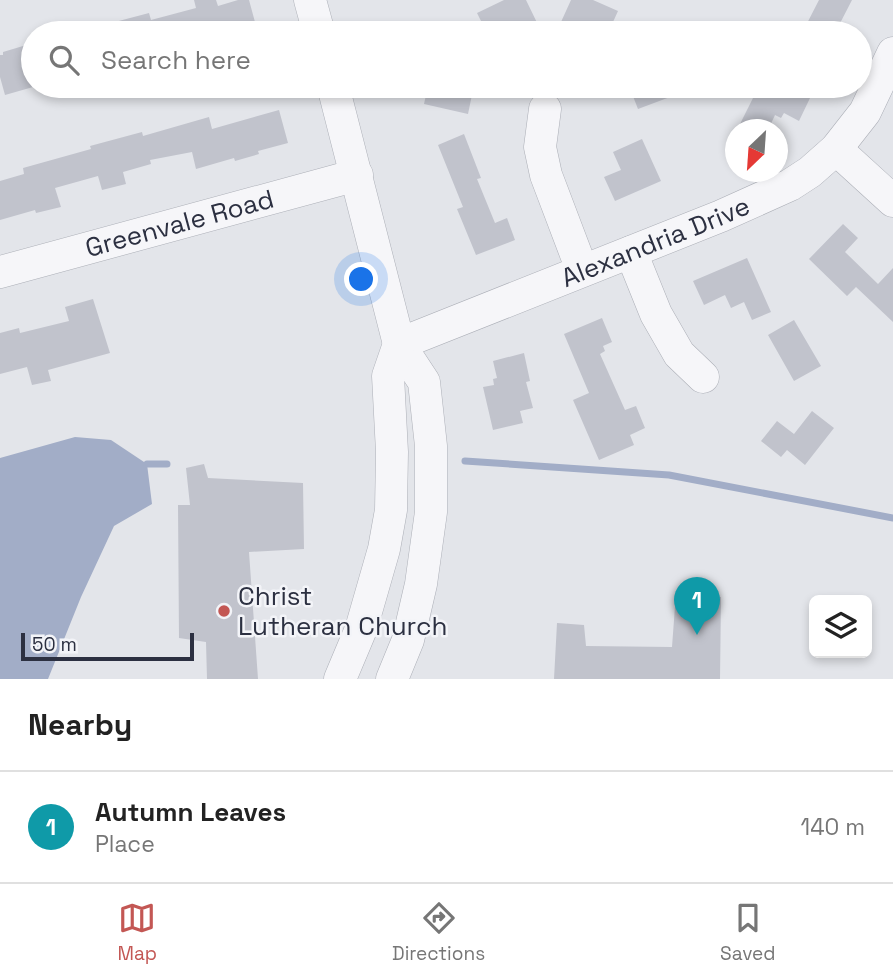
<!DOCTYPE html>
<style>
:root{--surface:#fff;--page:#f2f2f2;--text:#222;--muted:#767676;--line:#e0e0e0;--accent:#c35754}
body{margin:0;font-family:"Space Grotesk",sans-serif;background:var(--page);color:var(--text)}
.controls{position:absolute;right:21px;bottom:21px;display:grid;overflow:hidden;border-radius:10px;box-shadow:0 4px 10px #0003}
.controls button{width:63px;height:63px;display:grid;place-items:center;padding:0;border:0;border-bottom:2px solid var(--line);background:var(--surface);color:var(--text);font:35px sans-serif}
.compass{position:absolute;left:725px;top:119px;width:63px;height:63px;border-radius:50%;background:var(--surface);box-shadow:0 4px 10px #0003;rotate:205deg}
.scale{position:absolute;left:21px;bottom:18px;width:173px;box-sizing:border-box;padding-left:7px;border:4px solid #2c3041;border-top:0;font-size:19px;line-height:24px;white-space:nowrap;color:#2c3041;-webkit-text-stroke:5px #f3f4f8;paint-order:stroke}
.you{position:absolute;left:362px;top:280px;width:24px;height:24px;margin:-18px;border:5px solid #fff;border-radius:50%;background:#1a73e8;box-shadow:0 0 0 10px #1a73e833}
.badge{display:grid;place-items:center;width:46px;height:46px;border-radius:50%;background:var(--accent);color:#fff;font-size:23px;font-weight:700}
.pin{position:absolute;translate:-50% -58px;filter:drop-shadow(0 2px 4px #0008)}
.pin::after{content:'';position:absolute;top:37px;width:24px;height:21px;background:inherit;clip-path:polygon(0 0,100% 0,50% 100%)}
.list{margin:0;padding:0;list-style:none}
h2{display:flex;justify-content:space-between;align-items:center;height:91px;margin:0;padding:0 28px;font-size:30px}
h2 small{font-size:23px;font-weight:400;color:var(--muted)}
.list li{display:grid;grid-template-columns:46px 1fr auto;gap:21px;align-items:center;box-sizing:border-box;height:112px;padding:0 28px;border-top:2px solid var(--line)}
.list b{display:block;font-size:26px;white-space:nowrap}
.list p{margin:0;font-size:23px;white-space:nowrap;color:var(--muted)}
.list em{font-size:23px;font-style:normal;color:var(--muted)}
.icon{flex:none;width:38px;height:38px;fill:none;stroke:currentColor;stroke-width:2;stroke-linecap:round;stroke-linejoin:round}
.map{position:relative;flex:none;width:893px;height:679px;overflow:hidden}
.search{position:absolute;background:var(--surface);box-shadow:0 4px 10px #0003;left:21px;right:21px;top:21px;height:77px;display:flex;align-items:center;gap:18px;box-sizing:border-box;padding:0 24px;border-radius:38px;color:var(--muted);font-size:26px}
.sheet{height:203px;background:var(--surface)}
nav{display:flex;justify-content:space-around;align-items:center;box-sizing:border-box;height:98px;border-top:2px solid var(--line);background:var(--surface);font-size:19px;color:var(--muted)}
nav a{display:grid;justify-items:center;gap:4px}
nav .on{color:var(--accent)}
.map>svg:first-child{display:block}
.water{fill:#a2adc7}
.lines{fill:none;stroke-linecap:round;stroke-linejoin:round}
.stream{stroke:#a2adc7;stroke-width:7}
.building{fill:#c1c3cc}
.minor-casing{stroke:#acafb7;stroke-width:33}
.minor{stroke:#f6f6f9;stroke-width:32}
.poi-dot{fill:#c35754;stroke:#f3f4f8;stroke-width:2.5}
.labels{text-anchor:middle;stroke-width:5;stroke-linejoin:round;paint-order:stroke}
.street-label{font-size:26px;fill:#2c3041;stroke:#f3f4f8}
.poi-label{font-size:26px;fill:#2c3041;stroke:#f3f4f8;text-anchor:start}
</style>
<div class="map">
<svg width="893" height="679" viewBox="0 0 893 679">
<rect width="100%" height="100%" fill="#e3e5ea"/>
<!-- water -->
<path class="water" d="M75 437 111 440 147 464 152 504 114 526 81 597 48 679H0V458Z"/>
<g class="lines">
<!-- stream -->
<path class="stream" d="M465 461 669 475 893 518
M147 464H167"/>
</g>
<!-- building -->
<path class="building" d="M194 0H216L218 6 238 0H249L258 33H97L96 27 149 13 151 20 196 8Z
M504 0H526L542 33H487L477 13Z
M571 0H593L618 11 608 33H556Z
M819 0H852L835 33H802Z
M33 43V87L5 95 0 77V55H3V52Z
M428 86H455L473 90 468 114 424 104Z
M629 86H694V88L638 109Z
M759 86H786L810 98 799 121 784 113 781 118 775 115 768 130H737Z
M279 110 288 143 258 151 259 154 235 161 234 158 196 169 192 152 150 160 151 164 123 172 126 184 102 190 98 176 55 188 61 207 36 213 35 210 0 220V181L24 174 23 168 91 149 90 146 142 132 143 136 209 117 212 129Z
M464 134 481 178 477 179 495 223 507 218 515 240 476 255 457 209 463 207 438 145Z
M642 139 661 181 615 201 604 177 621 170 613 152Z
M843 224 858 238 845 252 878 284 893 268V322L856 287 847 296 809 259Z
M747 258 771 312 752 320 744 302 731 308 725 295 704 305 693 281Z
M93 299 110 353 48 370 51 381 32 385 27 367 0 374V333L19 328 20 333 69 321 65 307Z
M602 318 612 342 603 346 605 351 600 354 625 410 636 406 645 428 630 435 634 445 599 460 573 400 589 393 564 334Z
M794 320 821 366 794 381 768 335Z
M524 353 530 381 526 382 533 408 520 411 523 423 493 430 483 387 494 385 493 379 497 378 493 361Z
M812 411 834 428 805 465 787 450 781 457 761 441 777 421 794 434Z
M204 464 208 478 303 483 304 549 249 552 258 679H207L206 642 179 638 178 505H190L186 468Z
M676 593 721 597 720 679H554L557 623 584 625 586 646 672 647Z"/>
<g class="lines">
<!-- minor casing -->
<g class="minor-casing">
<g id="minor">
<path d="M310 0 319 33"/>
<path d="M333 86 399 344 424 382 431 446V512L421 584 408 640 392 679"/>
<path d="M545 109 540 147 546 175 582 270"/>
<path d="M836 149 893 201"/>
<path d="M631 252 656 314 679 354 703 377"/>
<path id="s1" d="M0 272 357 175"/>
<path id="s2" d="M399 344 721 216 790 185 810 172 836 149 865 112 893 53"/>
<path d="M340 679 361 629 384 549 391 510 392 452 388 376 399 344"/>
</g>
</g>
<!-- minor -->
<use href="#minor" class="minor"/>
</g>
<!-- markers -->
<circle class="poi-dot" cx="224" cy="611" r="7"/>
<g class="labels">
<!-- street labels -->
<g class="street-label">
<text dy="9" stroke="none"><textPath href="#s1" startOffset="186">Greenvale Road</textPath></text>
<text dy="9" stroke="none"><textPath href="#s2" startOffset="276">Alexandria Drive</textPath></text>
</g>
<!-- poi labels -->
<g class="poi-label">
<text x="238" y="605">Christ<tspan x="238" dy="30">Lutheran Church</tspan></text>
</g>
</g>
</svg>
<div class="controls">
<button><svg class="icon" aria-label="layers" viewBox="0 0 24 24"><path d="M12 4l9 5-9 5-9-5zM3 14l9 5 9-5"/></svg></button>
</div>
<svg class="compass" viewBox="-18 -18 36 36"><path d="M0-13l5 13h-10z" fill="#e53935"/><path d="M0 13l5-13h-10z" fill="#767676"/></svg>
<div class="scale">50 m</div>
<div class="you"></div>
<div class="pin badge" style="left:697px;top:635px;background:#0f9aa8">1</div>
<div class="search"><svg class="icon" aria-label="search" viewBox="0 0 24 24"><circle cx="10" cy="10" r="6"/><path d="M15 15l6 6"/></svg>Search here</div>
</div>
<section class="sheet">
<h2>Nearby<small></small></h2>
<ul class="list">
<li><span class="badge" style="background:#0f9aa8">1</span><div><b>Autumn Leaves</b><p>Place</p></div><em>140 m</em></li>
</ul>
</section>
<nav>
<a class="on"><svg class="icon" aria-label="map" viewBox="0 0 24 24"><path d="M3 6l6-2 6 2 6-2v14l-6 2-6-2-6 2zM9 4v14M15 6v14"/></svg>Map</a>
<a><svg class="icon" aria-label="directions" viewBox="0 0 24 24"><path d="M12 3l9 9-9 9-9-9zM9 14v-3h6M13 9l2 2-2 2"/></svg>Directions</a>
<a><svg class="icon" aria-label="saved" viewBox="0 0 24 24"><path d="M7 4h10v16l-5-4-5 4z"/></svg>Saved</a>
</nav>
